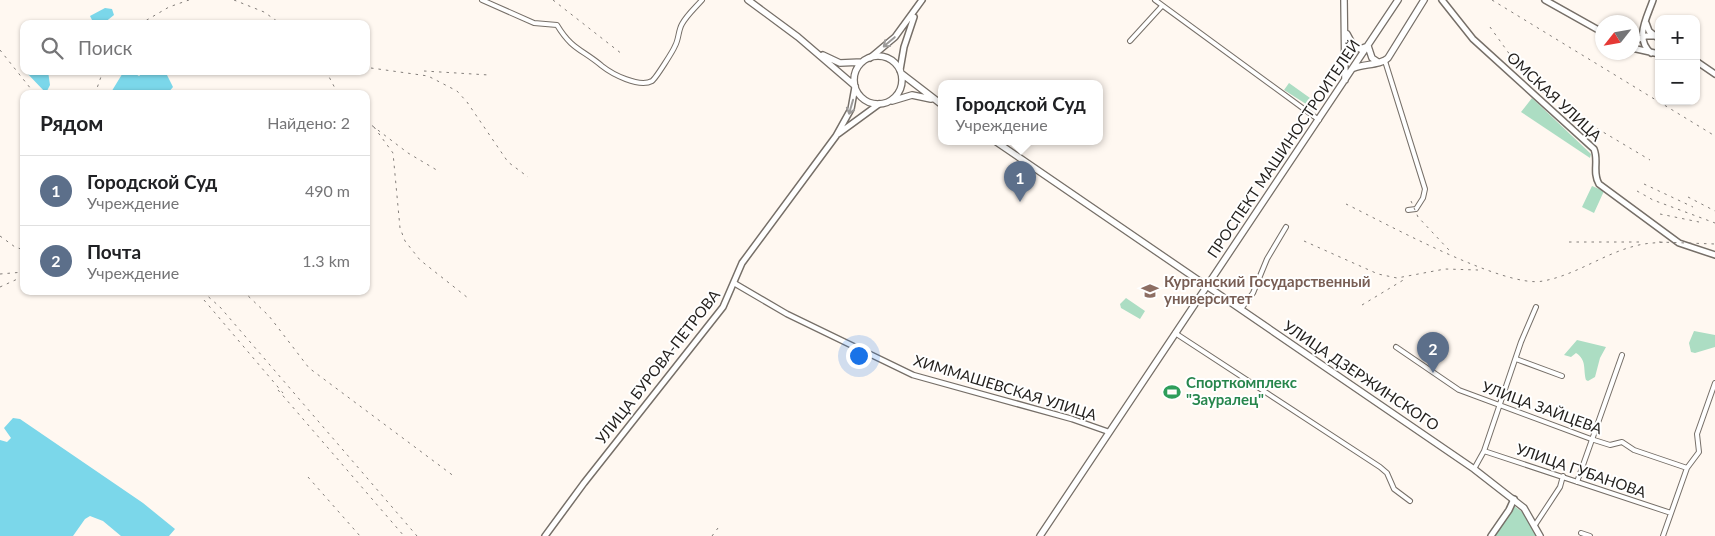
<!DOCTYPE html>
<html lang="ru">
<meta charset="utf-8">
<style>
:root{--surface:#fff;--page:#f6f6f6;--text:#202124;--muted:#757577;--line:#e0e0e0;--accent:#873aab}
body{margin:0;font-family:Lato,sans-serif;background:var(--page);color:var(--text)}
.controls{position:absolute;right:15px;top:15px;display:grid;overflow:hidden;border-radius:10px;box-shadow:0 1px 4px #0004}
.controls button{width:45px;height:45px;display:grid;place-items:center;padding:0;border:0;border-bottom:1px solid var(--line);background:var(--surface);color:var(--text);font:25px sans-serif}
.compass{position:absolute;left:1595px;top:15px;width:45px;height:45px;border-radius:50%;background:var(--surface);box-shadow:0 1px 4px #0004;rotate:239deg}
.you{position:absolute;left:858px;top:355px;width:18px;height:18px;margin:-12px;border:4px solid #fff;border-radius:50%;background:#1a73e8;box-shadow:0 0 0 8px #1a73e833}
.badge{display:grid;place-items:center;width:32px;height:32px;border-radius:50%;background:var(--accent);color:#fff;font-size:16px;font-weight:700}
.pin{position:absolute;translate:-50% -41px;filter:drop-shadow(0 1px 2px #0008)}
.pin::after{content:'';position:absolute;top:26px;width:18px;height:15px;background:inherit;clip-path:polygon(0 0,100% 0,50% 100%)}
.popup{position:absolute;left:938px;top:80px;width:165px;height:65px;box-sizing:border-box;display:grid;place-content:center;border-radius:10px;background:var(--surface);filter:drop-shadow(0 1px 4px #0005);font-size:16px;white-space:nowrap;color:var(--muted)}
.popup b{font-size:19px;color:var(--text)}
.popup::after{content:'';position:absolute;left:50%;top:100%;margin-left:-10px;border:10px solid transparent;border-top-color:var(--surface)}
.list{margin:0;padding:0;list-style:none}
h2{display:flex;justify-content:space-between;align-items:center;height:65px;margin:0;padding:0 20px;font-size:21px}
h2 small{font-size:16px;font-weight:400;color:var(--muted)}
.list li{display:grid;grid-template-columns:32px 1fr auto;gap:15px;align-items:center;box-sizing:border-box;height:70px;padding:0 20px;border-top:1px solid var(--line)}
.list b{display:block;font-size:19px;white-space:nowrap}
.list p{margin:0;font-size:16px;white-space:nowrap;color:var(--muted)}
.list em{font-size:16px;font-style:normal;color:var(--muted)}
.icon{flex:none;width:28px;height:28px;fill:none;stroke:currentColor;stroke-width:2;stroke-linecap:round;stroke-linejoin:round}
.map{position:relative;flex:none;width:1715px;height:536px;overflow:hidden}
.search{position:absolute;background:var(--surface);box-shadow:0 1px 4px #0004;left:20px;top:20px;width:350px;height:55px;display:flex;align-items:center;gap:12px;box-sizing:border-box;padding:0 18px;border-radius:10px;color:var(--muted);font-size:19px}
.panel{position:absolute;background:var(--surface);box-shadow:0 1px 4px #0004;left:20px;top:90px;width:350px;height:205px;border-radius:10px}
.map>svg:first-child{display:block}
.green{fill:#acddc3}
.water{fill:#7bd7ea}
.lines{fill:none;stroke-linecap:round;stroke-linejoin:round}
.minor-casing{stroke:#766f68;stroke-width:6}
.tertiary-casing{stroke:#766f68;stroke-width:7}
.secondary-casing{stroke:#766f68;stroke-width:8}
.primary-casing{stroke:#766f68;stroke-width:8}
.minor{stroke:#fff;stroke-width:4}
.tertiary{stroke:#fff;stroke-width:4.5}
.secondary{stroke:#fff;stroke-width:5}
.primary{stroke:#fff;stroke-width:5.5}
.rail{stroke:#837e7a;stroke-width:1;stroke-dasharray:2.5 5;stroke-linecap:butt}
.oneway{stroke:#9c9a99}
.labels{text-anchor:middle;stroke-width:4;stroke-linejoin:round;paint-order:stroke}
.street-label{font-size:15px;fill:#221f1c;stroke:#fff}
.education-label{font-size:15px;font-weight:bold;fill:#785e54;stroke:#fff;text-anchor:start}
.leisure-label{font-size:15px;font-weight:bold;fill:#27864d;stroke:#fff;text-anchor:start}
</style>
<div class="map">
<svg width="1715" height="536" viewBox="0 0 1715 536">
<rect width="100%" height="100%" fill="#fff8f1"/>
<!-- green -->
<path class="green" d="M1289 83 1310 98 1306 104 1284 90Z
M1532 98 1591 154 1590 158 1521 112Z
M1592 186 1604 191 1594 213 1582 207Z
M1126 298 1145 311 1140 319 1121 308 1120 304Z
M1694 331 1715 335V347L1695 353 1691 352 1689 343Z
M1577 340 1606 347 1600 358 1595 377 1588 381 1586 380C1583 369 1587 360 1576 353L1571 357 1564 355Z
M1514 506 1525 514 1537 536H1492Z"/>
<!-- water -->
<path class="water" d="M105 8 112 9 114 15 104 23 92 20 90 16Z
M25 71H48L50 85 46 93Z
M124 71H131L139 76 145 71H165L173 87 167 94H110Z
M13 418 20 419 143 503 175 529 169 536H121L103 521 90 516 85 519 73 536H0V440L7 442 11 438 4 428Z"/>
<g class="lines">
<!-- minor casing -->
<g class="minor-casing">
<path id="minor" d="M482 0 534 23 557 25C572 50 582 49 602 66 612 74 639 88 652 81 656 78 673 51 675 46 679 39 678 31 682 24 687 15 695 8 702 0
M1155 0 1319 120
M1130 41 1162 6
M1385 61 1425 189 1423 198 1416 209 1408 210
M1241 309 1253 293 1267 259 1286 227
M1175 333 1380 467 1387 473 1394 489 1410 501
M1396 347 1459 390 1591 439 1610 445 1622 442 1634 450 1687 468
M1516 359 1562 376
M1484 451 1671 513
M1474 469 1484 451 1521 342 1536 307
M1577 482 1622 355
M1535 525 1560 487 1563 476
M1581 533 1590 536
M1663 536 1687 468 1699 452 1697 434 1715 383"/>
</g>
<!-- tertiary casing -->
<g class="tertiary-casing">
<path id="tertiary" d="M734 283 787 314 913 375 1072 419 1109 432"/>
</g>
<!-- secondary casing -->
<g class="secondary-casing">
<path id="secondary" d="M1442 0 1473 39 1594 149C1599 161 1592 172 1599 184L1679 243 1715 255
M1545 0 1602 32
M1646 23 1649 31 1659 39
M1632 42 1646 36H1653
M1632 48 1659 54
M1651 53C1634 38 1647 18 1653 0
M870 58 895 37 922 0
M1696 61 1715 74
M900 70 904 47 914 17
M838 134 879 104
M545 536 584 483 723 307 742 263 836 136 851 109 855 87
M1491 536 1509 510 1514 499"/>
</g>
<!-- primary casing -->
<g class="primary-casing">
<path id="primary" d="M748 0 798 37 855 86
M1344 0 1345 80
M1347 34 1354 47 1360 49 1368 46
M1368 46 1372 58 1378 62
M823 55 840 63 862 62
M854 80a24 24 0 1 1 48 0a24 24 0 1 1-48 0Z
M1354 68C1364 64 1381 65 1388 58L1424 0
M902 74 941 104
M892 101 912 95 931 99
M995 141 1474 469 1524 508 1540 536
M1040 536 1398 0"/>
</g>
<!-- minor -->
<use href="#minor" class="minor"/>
<!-- tertiary -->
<use href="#tertiary" class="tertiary"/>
<!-- secondary -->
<use href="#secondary" class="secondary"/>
<!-- primary -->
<use href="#primary" class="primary"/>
<!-- rail -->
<path class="rail" d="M234 0 264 12 281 24
M553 0 622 54
M1492 0 1715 136
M140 24 169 7 189 0
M1490 27 1518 66 1551 101 1650 160
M0 50 35 94
M371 68 428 76 457 91 467 102 508 162 528 177
M326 71 338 94
M424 71 489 75
M95 94 103 71
M366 121 408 153 440 172
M374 127 393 153 400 228 405 241 420 260 468 298
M1644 184 1693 207
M1637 191 1653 200 1715 223
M1688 197 1715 211
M1411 201 1418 217 1449 250
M1346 204C1385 223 1505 289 1543 281 1576 275 1603 254 1635 246 1645 243 1655 243 1665 242
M1660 214 1699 222
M0 236 15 247 24 250
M1304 241 1378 274 1397 278 1445 269 1478 270
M1569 242H1639
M1659 242 1715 244
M0 274 24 272
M0 287 24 276
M243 291 269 316 309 368 455 477
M203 292 220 307 417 536
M204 300 283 393
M1362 305 1405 279
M278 390 404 536
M308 477 360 536
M712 536 718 528"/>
</g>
<!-- one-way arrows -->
<defs><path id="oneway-shaft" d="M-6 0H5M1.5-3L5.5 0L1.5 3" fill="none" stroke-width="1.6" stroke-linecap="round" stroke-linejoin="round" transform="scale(1.25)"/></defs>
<g class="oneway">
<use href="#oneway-shaft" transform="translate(889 42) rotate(140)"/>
<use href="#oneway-shaft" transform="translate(851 107) rotate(106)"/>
</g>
<!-- icons -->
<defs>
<g id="university-bare" transform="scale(1.35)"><path d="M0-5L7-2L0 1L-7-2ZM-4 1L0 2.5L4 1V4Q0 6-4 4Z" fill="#8d6e63" stroke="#fff" stroke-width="2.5" paint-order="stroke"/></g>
<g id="stadium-bare" transform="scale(1.35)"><path d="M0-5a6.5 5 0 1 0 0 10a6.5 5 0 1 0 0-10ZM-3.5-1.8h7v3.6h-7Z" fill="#2e9e5b" stroke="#fff" stroke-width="2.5" paint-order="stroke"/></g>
</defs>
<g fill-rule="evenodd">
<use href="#university-bare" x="1150" y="291"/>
<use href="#stadium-bare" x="1172" y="392"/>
</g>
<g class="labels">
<!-- street labels -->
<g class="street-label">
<text transform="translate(1554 97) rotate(43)" y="5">ОМСКАЯ УЛИЦА</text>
<text transform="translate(1284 149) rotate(-56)" y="5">ПРОСПЕКТ МАШИНОСТРОИТЕЛЕЙ</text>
<text transform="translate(658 367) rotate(-52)" y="5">УЛИЦА БУРОВА-ПЕТРОВА</text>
<text transform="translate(1361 376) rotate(34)" y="5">УЛИЦА ДЗЕРЖИНСКОГО</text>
<text transform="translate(1005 388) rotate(17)" y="5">ХИММАШЕВСКАЯ УЛИЦА</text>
<text transform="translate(1542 408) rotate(20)" y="5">УЛИЦА ЗАЙЦЕВА</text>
<text transform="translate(1581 471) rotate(19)" y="5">УЛИЦА ГУБАНОВА</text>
</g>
<!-- education labels -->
<g class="education-label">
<text x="1164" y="287">Курганский Государственный<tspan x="1164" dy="17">университет</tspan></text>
</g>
<!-- leisure labels -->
<g class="leisure-label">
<text x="1186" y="388">Спорткомплекс<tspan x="1186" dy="17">"Зауралец"</tspan></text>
</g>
</g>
</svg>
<div class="controls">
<button>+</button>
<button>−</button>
</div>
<svg class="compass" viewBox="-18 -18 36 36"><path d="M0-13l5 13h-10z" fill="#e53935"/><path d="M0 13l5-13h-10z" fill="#757577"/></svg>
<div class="you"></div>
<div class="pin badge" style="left:1020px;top:202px;background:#5c6f8a">1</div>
<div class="popup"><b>Городской Суд</b>Учреждение</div>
<div class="pin badge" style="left:1433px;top:373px;background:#5c6f8a">2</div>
<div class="search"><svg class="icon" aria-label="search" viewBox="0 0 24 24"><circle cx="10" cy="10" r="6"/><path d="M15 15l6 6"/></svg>Поиск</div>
<section class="panel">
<h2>Рядом<small>Найдено: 2</small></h2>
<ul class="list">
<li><span class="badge" style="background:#5c6f8a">1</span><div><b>Городской Суд</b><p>Учреждение</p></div><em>490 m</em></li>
<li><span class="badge" style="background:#5c6f8a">2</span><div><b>Почта</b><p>Учреждение</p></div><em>1.3 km</em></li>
</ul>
</section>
</div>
